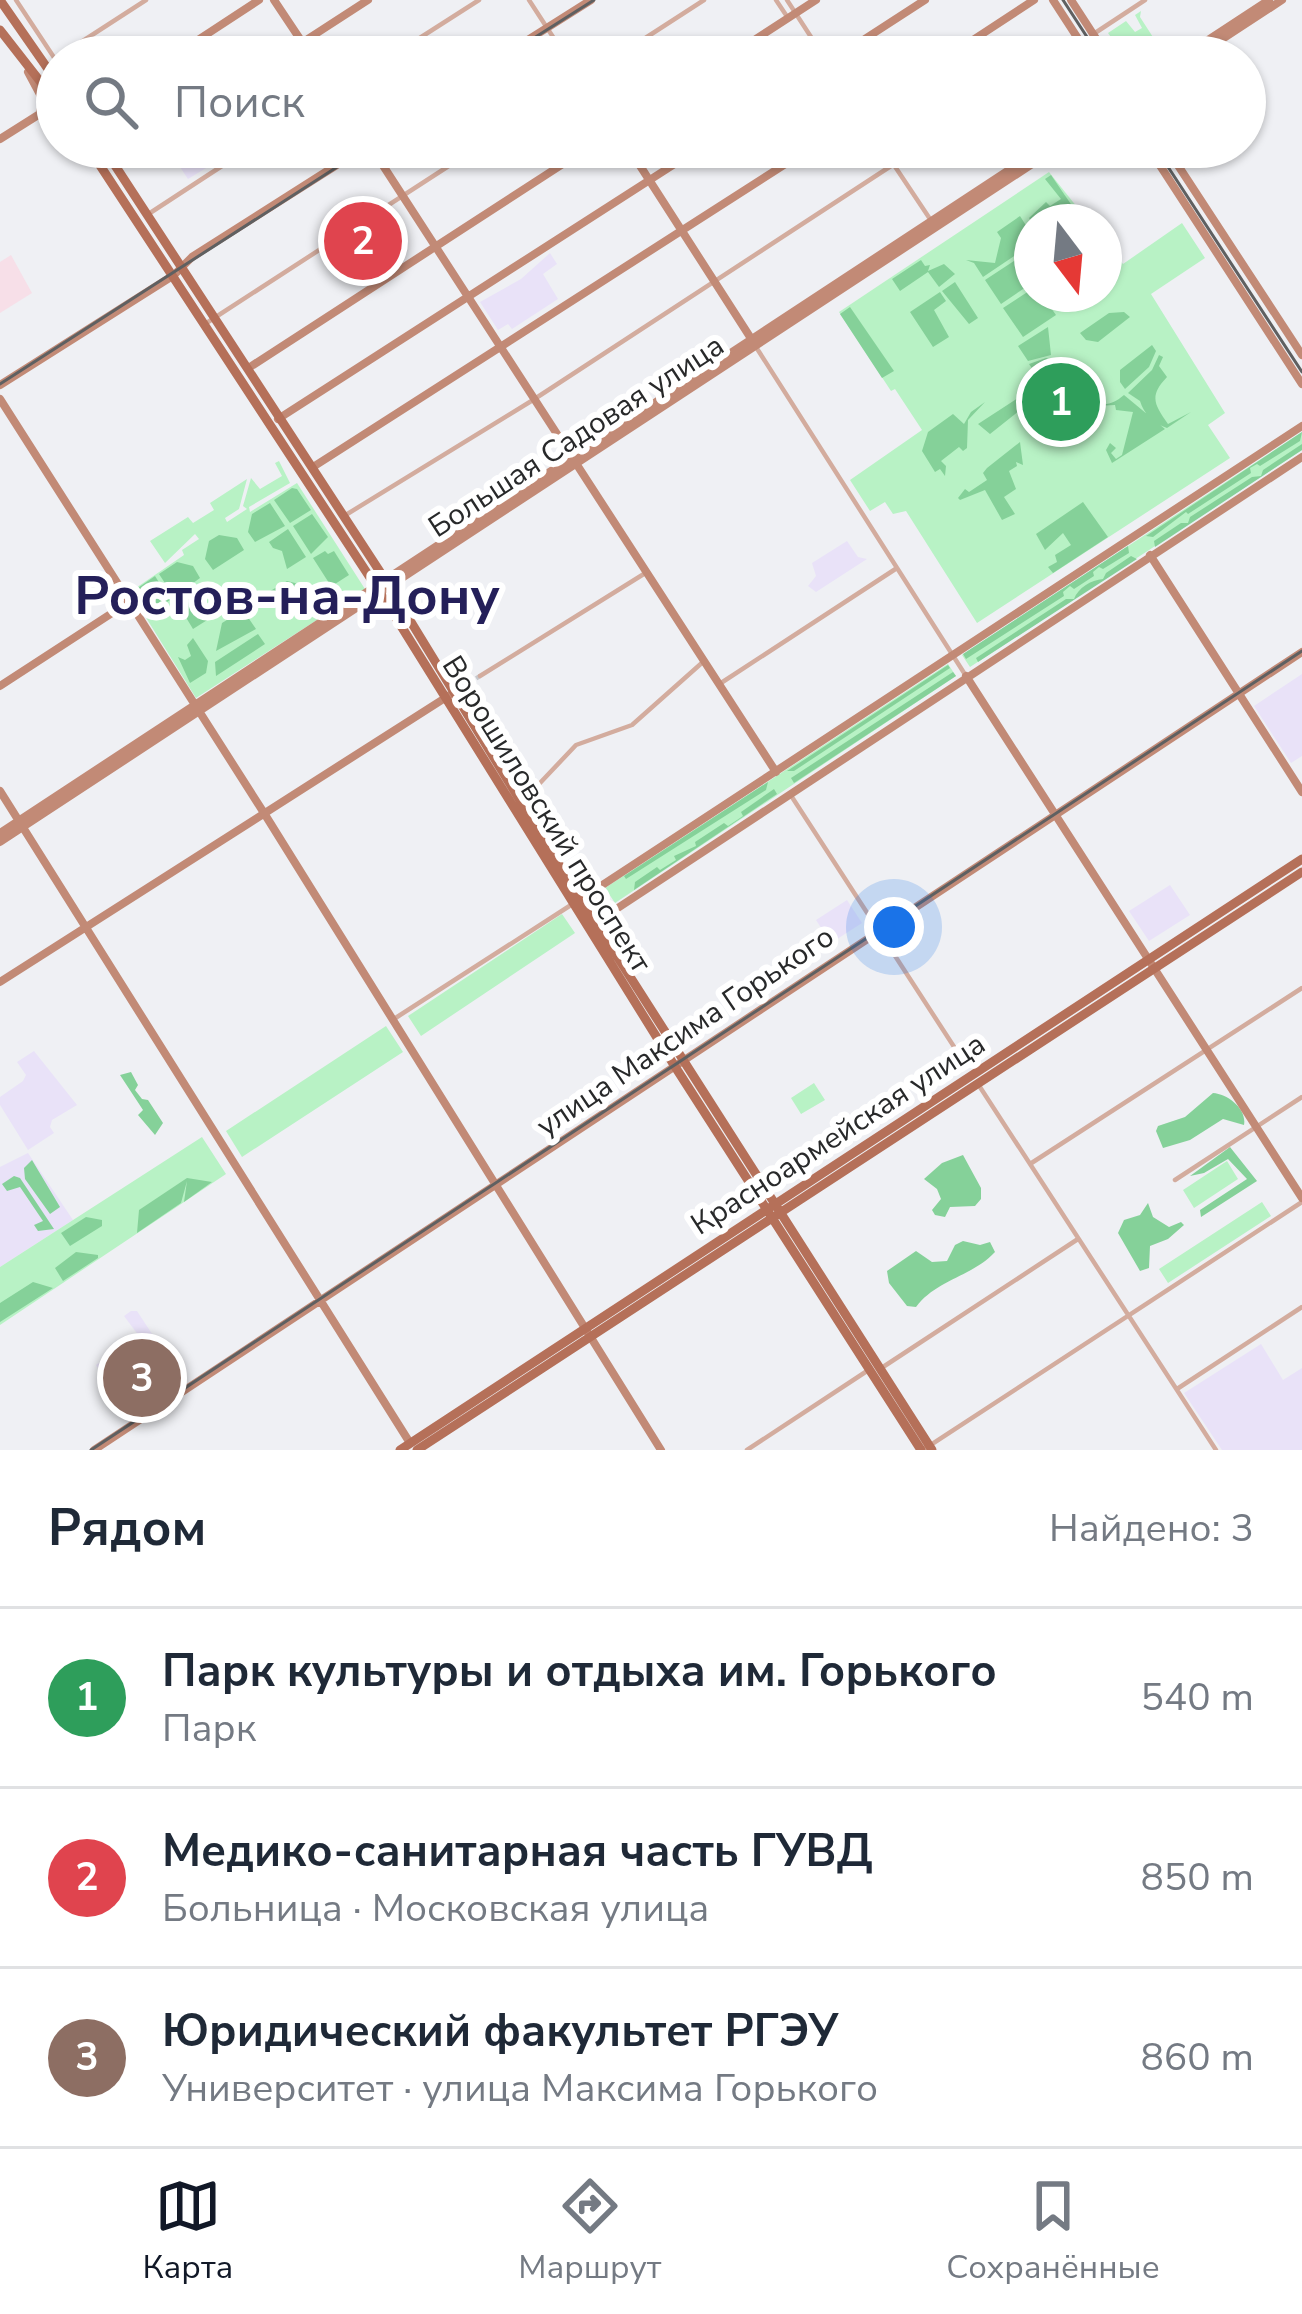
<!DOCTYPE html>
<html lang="ru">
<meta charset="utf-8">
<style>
:root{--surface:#fff;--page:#f2f2f3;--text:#1f2937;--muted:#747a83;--line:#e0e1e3;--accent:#111827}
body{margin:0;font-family:"Nunito Sans",sans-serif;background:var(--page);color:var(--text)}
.compass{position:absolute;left:1014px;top:204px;width:108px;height:108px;border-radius:50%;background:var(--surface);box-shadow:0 3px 9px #0004;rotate:164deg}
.you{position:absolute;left:894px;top:927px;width:42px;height:42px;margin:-30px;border:9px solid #fff;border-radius:50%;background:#1a73e8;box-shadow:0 0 0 18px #1a73e833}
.badge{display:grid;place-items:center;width:78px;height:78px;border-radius:50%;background:var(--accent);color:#fff;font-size:39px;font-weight:700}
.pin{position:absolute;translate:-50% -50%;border:6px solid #fff;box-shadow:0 3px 12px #0006}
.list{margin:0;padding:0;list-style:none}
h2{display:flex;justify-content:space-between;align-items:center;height:156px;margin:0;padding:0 48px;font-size:51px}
h2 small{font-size:39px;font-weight:400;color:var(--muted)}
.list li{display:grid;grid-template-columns:78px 1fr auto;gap:36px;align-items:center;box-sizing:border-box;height:180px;padding:0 48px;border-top:3px solid var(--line)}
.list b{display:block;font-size:45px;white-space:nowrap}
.list p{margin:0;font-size:39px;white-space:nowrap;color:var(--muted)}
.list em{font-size:39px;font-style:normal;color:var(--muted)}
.icon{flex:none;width:66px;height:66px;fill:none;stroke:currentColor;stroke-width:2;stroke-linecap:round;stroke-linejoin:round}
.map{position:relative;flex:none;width:1302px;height:1450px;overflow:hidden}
.search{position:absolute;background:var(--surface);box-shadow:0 3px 9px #0004;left:36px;right:36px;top:36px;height:132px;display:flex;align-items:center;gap:30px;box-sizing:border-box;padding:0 42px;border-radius:66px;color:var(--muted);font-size:45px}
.sheet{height:696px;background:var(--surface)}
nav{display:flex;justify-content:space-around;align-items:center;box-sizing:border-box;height:168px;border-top:3px solid var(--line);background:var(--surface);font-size:33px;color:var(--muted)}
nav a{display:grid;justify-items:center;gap:6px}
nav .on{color:var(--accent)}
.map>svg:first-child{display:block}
.education{fill:#e9e2f8}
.medical{fill:#f7dfe8}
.green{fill:#b8f2c5}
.forest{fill:#85d199}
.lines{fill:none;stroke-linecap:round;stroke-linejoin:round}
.street-tunnel{stroke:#c7c8cc;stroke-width:4.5;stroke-dasharray:4.5 2;stroke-linecap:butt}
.street{stroke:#d3ac9e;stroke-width:4.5}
.secondary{stroke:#c28a76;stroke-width:8}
.primary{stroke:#b57059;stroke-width:9}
.tram{stroke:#5f6061;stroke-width:3}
.labels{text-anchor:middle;stroke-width:12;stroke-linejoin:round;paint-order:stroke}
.street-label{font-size:30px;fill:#28292a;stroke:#fff}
.town-label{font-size:54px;font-weight:bold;fill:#241f59;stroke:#fff}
</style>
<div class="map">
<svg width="1302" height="1450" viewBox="0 0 1302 1450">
<rect width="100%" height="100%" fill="#eff0f4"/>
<!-- education -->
<path class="education" d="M199 147 211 165 188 179 176 161Z
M550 253 557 264 543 274 558 299 512 329 508 324 498 330 480 302 521 279Z
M847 541 858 557 867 559 816 592 808 586 816 576 812 563Z
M1302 674V756L1291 763 1254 706Z
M1170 885 1190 915 1149 941 1129 911Z
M847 900 862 923 831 943 816 920Z
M34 1051 77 1105 52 1120 50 1127 54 1133 28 1150 0 1105V1097L23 1081 26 1075 17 1062Z
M28 1153 73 1220 0 1267V1167Z
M131 1311H137L179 1375 125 1410 96 1365 139 1336 124 1316Z
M1261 1344 1283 1380 1302 1368V1450H1222L1184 1393Z"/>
<!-- medical -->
<path class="medical" d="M11 255 32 293 0 313V262Z"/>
<!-- green -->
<path class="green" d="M1141 11 1140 17 1160 48 1166 50 1155 57H1125L1108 33 1126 21 1135 32 1142 28 1135 15Z
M1049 172 1089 222H1032V294H1104V240L1123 264 1182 223 1205 258 1151 294 1225 413 1208 425 1230 458 977 623 906 511 893 514 885 502 870 511 850 480 922 430 895 389 891 391 839 312Z
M1302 432V450L970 667 962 655Z
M279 461 290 483 249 507 250 512 297 483 365 589 196 698 130 592 184 555 182 550 199 539 195 534 165 563 150 541 188 517 193 523 214 510 210 503 247 479 239 509 225 518 227 522 247 509 243 506 251 478 260 489 282 476 275 463Z
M948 664 956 676 615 903 605 888Z
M562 914 575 933 421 1036 408 1016Z
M386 1026 403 1052 242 1157 226 1131Z
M814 1083 825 1100 801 1114 791 1098Z
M202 1137 226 1174 0 1325V1267Z
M1227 1161 1238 1179 1194 1208 1183 1190Z
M1262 1202 1271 1216 1168 1283 1159 1269Z"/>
<!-- forest -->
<path class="forest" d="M1051 175 1077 213 1064 222 1032 223 1029 218 1046 202 1050 206 1061 199 1045 179Z
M1020 216 1032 235V244L983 277 974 263 966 260 995 263 1001 238 997 232Z
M1017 259 1032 283 1001 304 985 280Z
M921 260 925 266 930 265 928 271 944 264 955 274 939 287 928 272 900 291 892 279Z
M955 282 978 318 969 324 942 291Z
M1032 289V294H1041L1056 315 1023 337 1003 308Z
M940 292 946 301 934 310 949 337 933 347 910 312Z
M850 307 894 371 882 378 840 314Z
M1124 312 1130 317 1098 342 1086 340 1080 333 1109 313Z
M1048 327 1051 355 1028 361 1018 346Z
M1152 345 1156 351 1149 367 1125 389 1120 382V370Z
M1159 355 1163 357 1159 366 1167 377C1149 396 1154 404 1168 424L1191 412 1167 428C1153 423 1144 414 1140 401L1128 393 1152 370Z
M1046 358 1062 363 1066 368 1052 378 1059 392 1052 397 1029 364Z
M1124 395 1165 429 1112 463 1106 450 1110 443 1116 448 1111 453 1116 459 1122 455 1133 412 1116 410 1115 405 1094 406 1082 413 1081 401 1087 396C1100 408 1111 406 1124 395Z
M1018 398 1024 407 990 434 978 424Z
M985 402 968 420 967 448 963 451 959 447 941 461 946 466 945 476 940 469 935 472 922 451 928 432 953 414 964 424 971 412Z
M1302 432 1300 441 1260 466 1257 464 1250 468 1251 473 1188 514 1186 512 1153 537 1146 536Z
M1020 442 1023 465 1016 462 1017 466 1009 471 1016 489 1004 497 1015 514 1002 520 985 490 960 500 958 498 965 489 969 492 987 480 983 473 987 468Z
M1302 444V450L1155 547 1154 541 1181 523H1188L1190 517 1252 477 1261 476 1263 470Z
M292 488 297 489 311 510 290 523 274 500Z
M1083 502 1108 537 1053 573 1048 567 1057 562 1055 555 1071 545 1063 533 1045 550 1036 534Z
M270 503 285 526 255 542 248 532 252 514Z
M312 514 328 537 311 554 293 526Z
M288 529 306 557 287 569 282 551 273 548 269 542Z
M219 535 237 538 244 550 213 570 205 559 209 541Z
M1128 546 1129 553 1103 569 1099 567 1093 572 1094 576 1074 589 1070 586 1063 592 1064 596 966 659 963 654Z
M325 551 328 554 334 551 349 575 335 584 329 583 313 558Z
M1131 556 1137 559 978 662 976 658 1066 599H1074C1078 588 1091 580 1103 579L1106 573Z
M177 562 193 566 200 578 174 597 159 574Z
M155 576 170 600 147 615 135 590Z
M287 581 319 589 280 614 267 593Z
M195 590 200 607 212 617 193 629 176 601Z
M243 610 256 629 216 651 222 623Z
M258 634 265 644 216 676 215 662Z
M193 638 208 661 206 673 190 683 178 657 185 660 191 656 187 645Z
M948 665 950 668 794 771H787Z
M953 672 956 676 794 783 791 778Z
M768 782 766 790 626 879 624 876Z
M774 789 777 794 634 890 635 882 657 867 660 870 676 860 674 856 696 846 695 842 724 823 728 826 743 816 741 812Z
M131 1072 138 1085 135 1090 142 1099 148 1100 163 1123 155 1135 138 1115 143 1110 120 1075Z
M1213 1093C1228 1094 1247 1109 1244 1125L1223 1119 1190 1140 1163 1148 1156 1131 1158 1126 1185 1117Z
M1230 1147 1257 1181 1201 1217 1200 1210 1247 1179 1228 1159 1204 1173 1190 1176Z
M963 1155 981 1188V1199L975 1206 950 1207 945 1217 935 1215 932 1210 941 1199 937 1189 924 1179 942 1163Z
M32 1160 60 1207 50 1214 25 1179 24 1168Z
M14 1176 20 1178 54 1229 38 1231 34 1225 43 1221 20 1187 7 1191 2 1184Z
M187 1178 212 1182 184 1202 187 1181 181 1203 137 1233 139 1210Z
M1148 1203 1153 1217 1169 1227 1181 1222 1184 1225 1168 1239 1150 1246 1149 1268 1140 1271 1118 1233 1124 1220 1140 1215Z
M86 1217 102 1220V1226L70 1246 61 1233Z
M963 1241 980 1245 990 1242 995 1252C973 1276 936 1280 916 1307L907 1306 889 1283 887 1271 916 1251 932 1262 947 1261 955 1245Z
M76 1252 98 1255V1258L63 1281 55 1268Z
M33 1282 53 1288 0 1322V1303Z"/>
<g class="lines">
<!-- street-tunnel -->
<path class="street-tunnel" d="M1058 57 1070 49
M465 685 480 676"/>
<!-- street -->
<path class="street" d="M16 0 57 62
M529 0 566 57
M776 0 788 18
M787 0 824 57
M1095 33 1145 0
M1070 49 1081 42
M58 57 146 0
M390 57 479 0
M616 57 704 0
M882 147 932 222
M150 213 251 147
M205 324 478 147
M756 347 966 676
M344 516 533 400 920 147
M480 676 647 572
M721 683 897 568
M790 794 960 1056
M522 802 576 745 632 725 704 661
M600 887 605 899 616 909
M394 1019 571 905
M978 1084 1216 1450
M1030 1164 1302 988
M1175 1180 1302 1097
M883 1367 1078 1239
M1177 1389 1302 1307
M747 1450 867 1371
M923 1450 1302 1202"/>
<!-- secondary -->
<path class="secondary" d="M274 0 312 57
M1053 0 1090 57
M1071 0 1108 57
M172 57 259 0
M280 57 368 0
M501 57 591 0
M728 57 816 0
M837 57 925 0
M947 57 1034 0
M1182 57 1269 0
M1195 57 1282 0
M28 72 43 100 40 112
M0 139 46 110 57 108
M371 147 776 772
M628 147 752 340
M1148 147 1302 384
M1166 147 1302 355
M116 166 145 147
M250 367 589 147
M0 385 174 275 192 257 365 147
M0 399 264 813 661 1450
M278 419 701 147
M313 467 812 147
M1150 555 1302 792
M966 676 1302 1198
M0 686 129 602
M0 791 410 1443
M0 833 1044 147
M0 842 1058 147
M581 899 1302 426
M592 925 1302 457
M0 982 456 691
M94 1450 1302 652"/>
<!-- primary -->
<path class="primary" d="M0 0 57 82
M0 30 57 103
M88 147 388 605 674 1065 921 1450
M103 147 386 581 576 892 932 1450
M400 1450 1302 859
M417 1450 1302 872"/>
<!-- tram -->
<path class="tram" d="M1063 0 1100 57
M504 57 594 0
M1155 147 1302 372
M0 384 368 147
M91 1450 1302 651"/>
</g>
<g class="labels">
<!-- street labels -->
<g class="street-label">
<text transform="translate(576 436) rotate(-33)" y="10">Большая Садовая улица</text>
<text transform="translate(547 814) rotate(58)" y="10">Ворошиловский проспект</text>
<text transform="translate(685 1031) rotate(-34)" y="10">улица Максима Горького</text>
<text transform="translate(838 1134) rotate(-33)" y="10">Красноармейская улица</text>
</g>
<!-- town labels -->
<g class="town-label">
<text x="287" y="614">Ростов-на-Дону</text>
</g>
</g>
</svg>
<svg class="compass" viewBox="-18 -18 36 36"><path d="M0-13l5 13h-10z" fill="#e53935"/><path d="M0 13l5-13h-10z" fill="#747a83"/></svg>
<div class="you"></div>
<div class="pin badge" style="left:1061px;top:402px;background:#2e9e5b">1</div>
<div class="pin badge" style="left:363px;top:241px;background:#e0444e">2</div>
<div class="pin badge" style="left:142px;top:1378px;background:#8d6e63">3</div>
<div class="search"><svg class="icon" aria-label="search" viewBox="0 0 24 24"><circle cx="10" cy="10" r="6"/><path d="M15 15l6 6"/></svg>Поиск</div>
</div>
<section class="sheet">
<h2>Рядом<small>Найдено: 3</small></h2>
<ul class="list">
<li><span class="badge" style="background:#2e9e5b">1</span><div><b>Парк культуры и отдыха им. Горького</b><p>Парк</p></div><em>540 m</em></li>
<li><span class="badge" style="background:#e0444e">2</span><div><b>Медико-санитарная часть ГУВД</b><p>Больница · Московская улица</p></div><em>850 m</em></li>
<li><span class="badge" style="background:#8d6e63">3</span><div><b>Юридический факультет РГЭУ</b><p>Университет · улица Максима Горького</p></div><em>860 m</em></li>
</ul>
</section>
<nav>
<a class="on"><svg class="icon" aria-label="map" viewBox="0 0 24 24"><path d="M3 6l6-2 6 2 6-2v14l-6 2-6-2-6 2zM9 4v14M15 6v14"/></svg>Карта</a>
<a><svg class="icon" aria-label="directions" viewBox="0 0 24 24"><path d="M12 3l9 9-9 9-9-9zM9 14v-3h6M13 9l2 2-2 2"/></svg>Маршрут</a>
<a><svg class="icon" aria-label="saved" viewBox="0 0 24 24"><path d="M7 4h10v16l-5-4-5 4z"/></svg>Сохранённые</a>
</nav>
